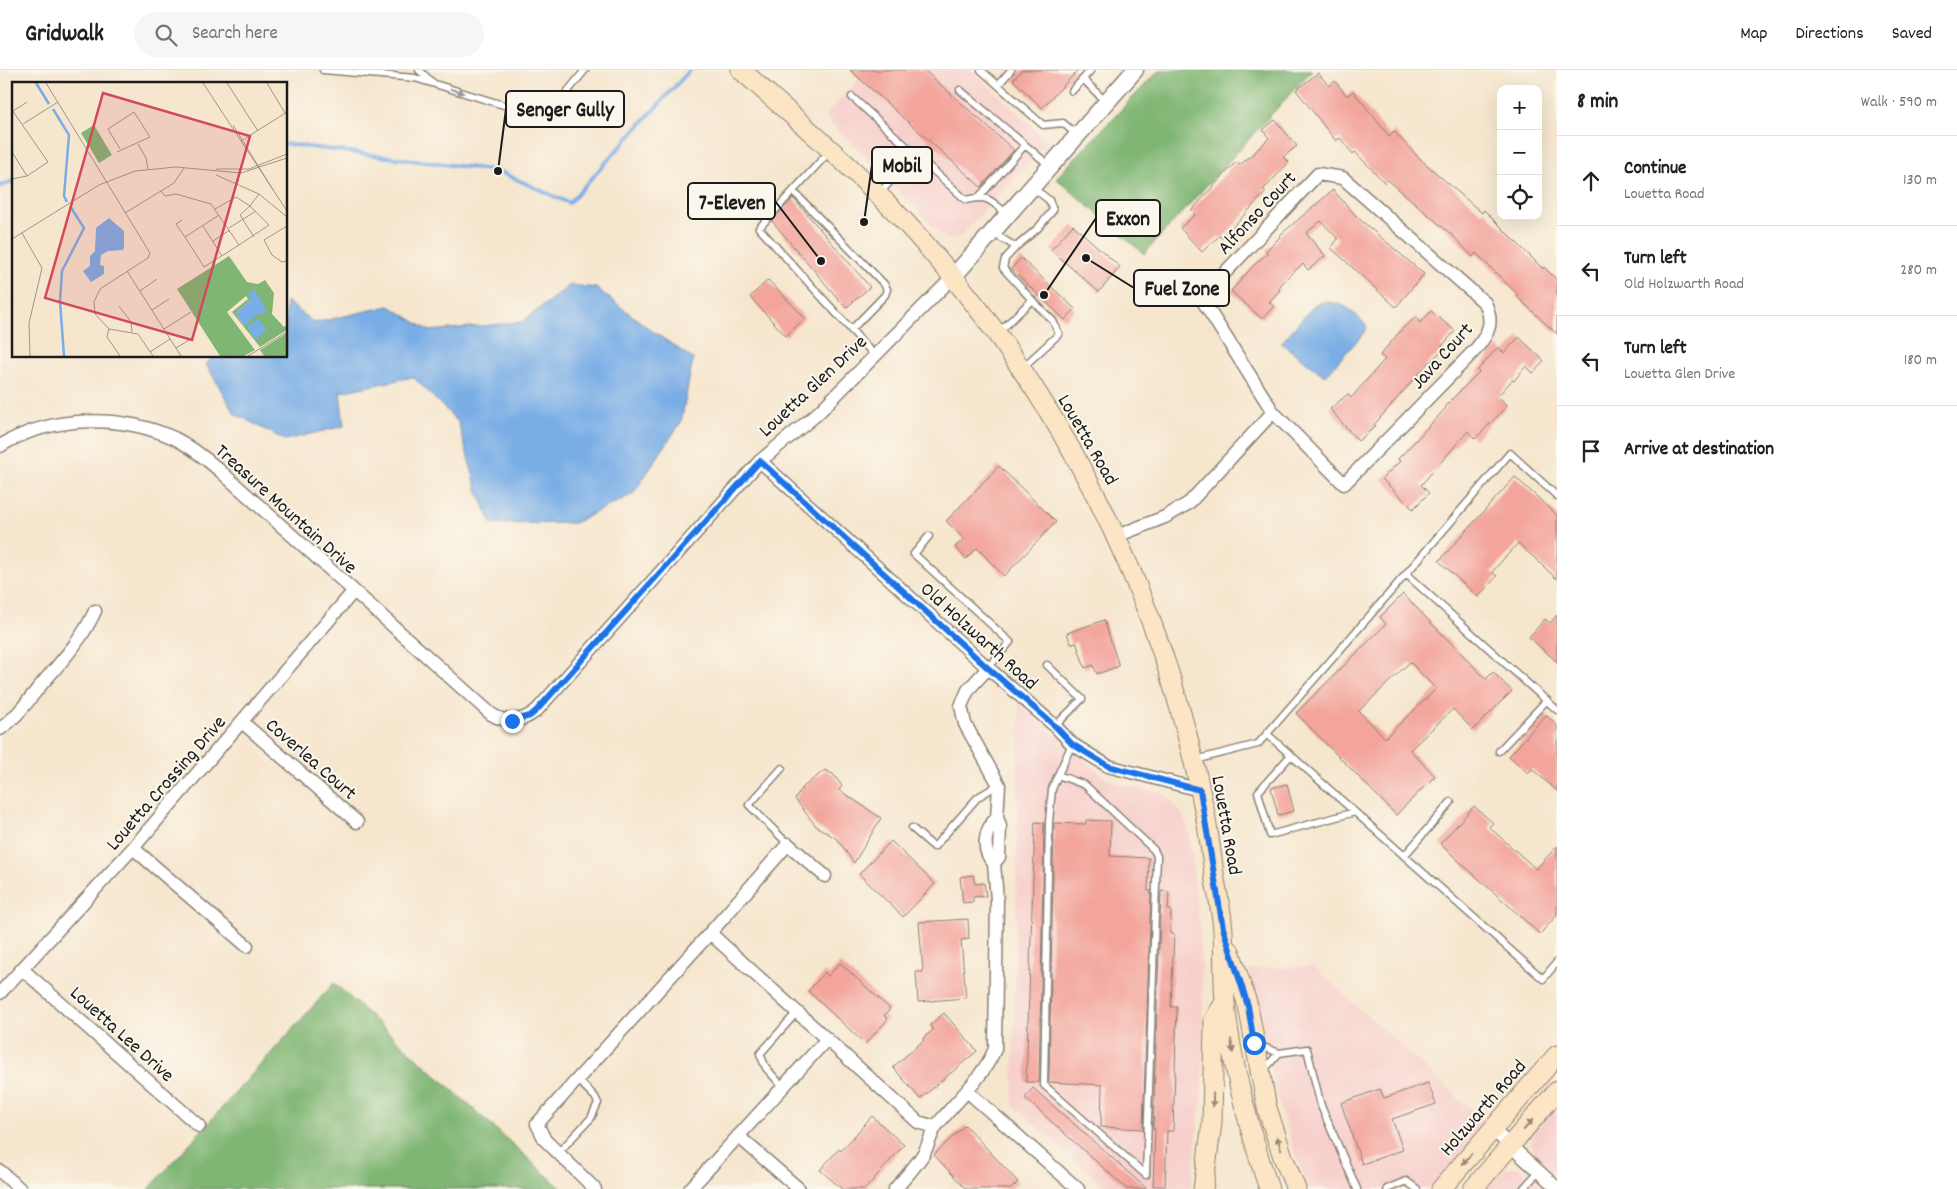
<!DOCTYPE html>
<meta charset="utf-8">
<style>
:root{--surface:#fff;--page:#f6f6f6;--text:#202124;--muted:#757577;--line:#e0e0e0}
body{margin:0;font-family:Dekko,sans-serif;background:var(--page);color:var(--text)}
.controls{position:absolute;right:15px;top:15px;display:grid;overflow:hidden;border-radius:10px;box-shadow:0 5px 20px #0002}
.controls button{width:45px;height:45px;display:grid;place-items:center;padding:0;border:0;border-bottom:1px solid var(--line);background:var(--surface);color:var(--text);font:25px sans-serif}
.stop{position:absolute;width:15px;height:15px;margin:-11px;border:4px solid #1a73e8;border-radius:50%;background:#fff}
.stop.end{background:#1a73e8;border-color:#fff;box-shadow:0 1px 5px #0008}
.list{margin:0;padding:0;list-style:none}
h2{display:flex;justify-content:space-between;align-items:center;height:65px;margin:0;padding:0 20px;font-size:21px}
h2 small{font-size:16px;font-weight:400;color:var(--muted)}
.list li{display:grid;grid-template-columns:32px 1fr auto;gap:15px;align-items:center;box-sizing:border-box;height:90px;padding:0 20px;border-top:1px solid var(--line)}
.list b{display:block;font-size:19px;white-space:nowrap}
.list p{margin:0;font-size:16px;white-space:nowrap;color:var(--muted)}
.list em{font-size:16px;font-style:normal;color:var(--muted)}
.icon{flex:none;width:28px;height:28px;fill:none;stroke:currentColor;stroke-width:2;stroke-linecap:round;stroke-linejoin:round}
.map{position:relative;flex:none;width:1557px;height:1119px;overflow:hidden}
header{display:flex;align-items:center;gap:30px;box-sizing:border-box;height:70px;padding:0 25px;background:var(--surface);border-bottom:1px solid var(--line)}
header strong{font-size:24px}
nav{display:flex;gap:28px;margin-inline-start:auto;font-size:18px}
.search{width:350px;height:45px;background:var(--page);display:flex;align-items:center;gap:12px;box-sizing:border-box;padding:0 18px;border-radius:28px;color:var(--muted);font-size:19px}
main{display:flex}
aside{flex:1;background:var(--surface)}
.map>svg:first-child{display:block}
.built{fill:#f7d0cc}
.forest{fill:#80b673;stroke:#4e6948}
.water{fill:#79ade6;stroke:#4a6481}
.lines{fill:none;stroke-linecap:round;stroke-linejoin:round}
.stream{stroke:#79ade6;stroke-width:4}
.building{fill:#f3a59c;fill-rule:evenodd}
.service-casing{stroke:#898175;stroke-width:9}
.minor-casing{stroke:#898175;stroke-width:15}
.tertiary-casing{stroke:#898175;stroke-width:19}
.secondary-casing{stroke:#898175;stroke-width:21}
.service{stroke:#fff;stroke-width:6}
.minor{stroke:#fff;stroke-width:12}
.tertiary{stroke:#fff;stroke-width:16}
.secondary{stroke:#fce5c4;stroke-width:19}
.oneway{fill:#999}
.oneway2{fill:#978b78}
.route{stroke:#1a73e8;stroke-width:6}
.labels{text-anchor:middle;stroke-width:4;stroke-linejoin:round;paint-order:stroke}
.street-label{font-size:20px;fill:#1c1c1c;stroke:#fbf7ec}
.inset-river{fill:none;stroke:#79ade6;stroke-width:2.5}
.inset-road{fill:none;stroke:#9f9587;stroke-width:1}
.view{fill:#d1495b;fill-opacity:0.15;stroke:#d1495b;stroke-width:2.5}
.inset-edge{fill:none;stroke:#1c1c1c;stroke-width:2.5}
.leader{fill:none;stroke:#1c1c1c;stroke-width:2}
.callout-dot{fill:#1c1c1c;stroke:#fbf7ec;stroke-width:2}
.callout{fill:#fbf7ec;stroke:#1c1c1c;stroke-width:2}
.callout-label{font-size:21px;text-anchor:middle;font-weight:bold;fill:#1c1c1c}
</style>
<header>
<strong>Gridwalk</strong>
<div class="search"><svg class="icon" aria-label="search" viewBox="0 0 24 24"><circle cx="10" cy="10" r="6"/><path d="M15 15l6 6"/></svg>Search here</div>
<nav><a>Map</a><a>Directions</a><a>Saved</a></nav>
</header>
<main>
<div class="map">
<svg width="1557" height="1119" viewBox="0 0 1557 1119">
<rect width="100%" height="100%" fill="#fbf7ec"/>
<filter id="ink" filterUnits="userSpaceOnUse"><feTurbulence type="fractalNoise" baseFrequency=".02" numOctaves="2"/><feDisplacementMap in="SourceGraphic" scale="10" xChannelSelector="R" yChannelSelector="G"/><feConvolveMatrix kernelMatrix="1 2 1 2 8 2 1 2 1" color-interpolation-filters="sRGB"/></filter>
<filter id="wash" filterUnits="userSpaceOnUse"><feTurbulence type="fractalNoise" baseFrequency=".0096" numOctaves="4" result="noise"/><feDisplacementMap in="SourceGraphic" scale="20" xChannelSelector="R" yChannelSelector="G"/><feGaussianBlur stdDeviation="1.12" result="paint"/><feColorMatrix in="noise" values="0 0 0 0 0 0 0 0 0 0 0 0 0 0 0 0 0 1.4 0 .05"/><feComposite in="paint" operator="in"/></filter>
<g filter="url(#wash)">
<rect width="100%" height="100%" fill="#f6e6ce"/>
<!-- built -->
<path class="built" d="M868 0H972L1048 72 961 166 946 169 824 46Z
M1019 634 1104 707 1119 714 1163 723 1170 729 1182 745 1189 760 1199 854 1203 930 1202 1021 1191 1119H1108L1013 1035Z
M1313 896 1488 1055 1433 1119H1309L1294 1080 1275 1020 1249 899Z
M1557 1034V1107L1537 1089 1531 1075 1534 1062Z
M1511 1097 1520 1098 1545 1119H1486L1504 1099Z"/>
<!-- forest -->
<path class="forest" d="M1159 0H1312L1144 184 1056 108Z
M334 913 562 1119H149Z"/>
<!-- water -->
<path class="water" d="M570 215 596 218 651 260 693 289 681 352 633 424 574 453 492 454 478 422 458 352 413 307 340 322 344 356 285 370 235 344 206 294 215 286H286V231L314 253 389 236 430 261 522 252Z
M1326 232C1346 233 1354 242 1367 257L1363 264 1325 306 1281 273 1315 234Z"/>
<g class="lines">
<!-- stream -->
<path class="stream" d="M286 74 498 101 569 133 690 0
M0 116 14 111"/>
</g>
<g id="blocks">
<!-- building -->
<path class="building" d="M850 0H924L1014 80 981 117Z
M1022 0H1078L1042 38 1013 10Z
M1318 3 1329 16 1335 11 1347 26 1353 21 1389 66 1394 61 1418 87 1482 143 1484 140 1543 199 1544 197 1557 210V264L1516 226 1518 225 1476 183 1473 187 1453 166 1388 110 1385 113 1355 82 1353 84 1340 68 1336 71 1296 20Z
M1275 50 1297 76 1283 87 1289 92 1263 120 1266 122 1222 168 1219 166 1202 182 1180 158 1195 145 1191 141 1220 109 1236 92 1240 95 1254 83 1269 68 1263 60Z
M1333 120 1357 147 1424 204 1396 237 1331 178 1338 169 1321 151 1306 163 1325 186 1308 200 1303 194 1291 204 1278 218 1280 220 1269 232 1274 236 1262 249 1231 221 1254 195 1268 183 1266 181 1280 167 1279 166Z
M793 128 870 217 846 238 772 151Z
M1073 155 1120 197 1099 222 1051 180Z
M1021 188 1075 239 1065 250 1011 199Z
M768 210 805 248 786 266 750 227Z
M1431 241 1455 261 1441 277 1443 280 1427 294 1374 355 1376 356 1358 371 1330 339 1348 324 1351 328 1385 289 1380 285 1402 259 1416 247 1420 253Z
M1519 267 1544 291 1533 303 1526 296 1514 311 1512 310 1498 326 1507 336 1475 369 1468 361 1421 415 1429 423 1413 439 1382 409 1400 391 1398 389 1446 338 1445 336 1479 302 1477 301 1498 277 1504 283Z
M999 396 1056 452 1004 506 977 478 966 489 955 477 964 469 946 451Z
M1515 407 1557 445V509L1518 473 1492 502 1497 506 1478 527 1439 491Z
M1403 524 1486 609 1493 602 1512 621 1473 660 1453 639 1410 680 1435 706 1396 745 1296 643 1386 554 1380 547ZM1410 592 1436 619 1385 668 1359 641Z
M1557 545V592L1529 567 1545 549 1550 553Z
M1104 550 1119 596 1097 604 1093 595 1085 598 1076 572 1071 574 1067 563Z
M1546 645 1557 655V721L1532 699 1528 703 1509 686Z
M825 700 834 705 842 716 839 720 881 748 854 793 837 769 816 756 795 729 803 717Z
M1287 714 1294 741 1278 745 1271 718Z
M1474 736 1493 753 1489 757 1536 799 1557 776V845L1540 864 1440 774Z
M1086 750 1111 751 1110 786 1149 788 1148 821H1151L1143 1059 1101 1057 1102 1015 1049 1012 1054 753 1086 754Z
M1035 752 1044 753 1039 1012H1026Z
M891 771 935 814 903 847 859 804Z
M973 805 975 814 984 813 986 826 973 827V832L963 833 960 807Z
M1161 821 1169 822 1168 840H1171L1170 864H1174L1171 937H1177L1173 1061H1167L1165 1116H1153L1155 1059H1153Z
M968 849 969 869 961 870 966 928 918 932 916 902H923L919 852Z
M840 893 890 939 884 946 888 949 865 974 808 921 825 902 828 906Z
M944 943 977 981 920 1029 893 997 924 970 923 968 933 960 930 955Z
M1428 1013 1436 1034 1392 1049 1403 1080 1362 1094 1341 1033 1380 1019 1384 1028Z
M1033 1018 1066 1047 1147 1119H1127L1025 1028Z
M872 1046 904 1075 865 1119H842L820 1100 839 1079 841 1081Z
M965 1055 1018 1112 1011 1119H966L934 1085Z"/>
</g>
</g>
<g filter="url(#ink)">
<use href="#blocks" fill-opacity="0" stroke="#898175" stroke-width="1"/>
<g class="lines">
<!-- service casing -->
<g class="service-casing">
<path id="service" d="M323 0 415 8 523 41 543 43 555 37 585 0
M419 0 433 13
M981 0 1043 55 1063 53 1077 65
M1083 9 1107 33
M998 15 1011 0
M960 20 1050 96
M1072 21 1091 0
M852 27 966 130C988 124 991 131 1007 144
M829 82 759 158 875 286
M793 121 884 214 887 219 885 225 851 260
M879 124 915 84
M979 127 1025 75
M993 163 1016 177 1038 158 1053 140 1049 130 1033 118
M1016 177 1005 189 1003 198 1032 230
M998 263 1032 230 1053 251 1059 264 1022 298
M929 466 914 484 1010 572 988 598
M1406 504 1510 383 1557 426
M1047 595 1082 629 1055 656
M1267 664 1543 909 1557 892
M1499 681 1547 630
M1291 685 1258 722 1270 765 1355 742
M1195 690 1258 674 1406 504 1557 640
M782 698 749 735 788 774
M1058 705 1052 719 1049 752 1044 1015 1146 1105 1157 786 1154 780 1085 715 1058 705 1072 674
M912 758 934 777 978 727 998 715
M1404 786 1451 732
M1258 975 1279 983 1307 979 1321 1036 1357 1119
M1263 1001 1279 983
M783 1017 766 998 760 984 797 942
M558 1083 591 1048 598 1033 595 1027 578 1010
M1387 1119 1406 1111 1417 1119
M1523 1119 1539 1101"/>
</g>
<!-- minor casing -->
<g class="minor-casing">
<path id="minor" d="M1170 214 1201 228 1273 342 1344 414 1476 279C1489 263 1494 252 1485 233L1343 108 1318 104 1201 228
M0 376C51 345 120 344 174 368 190 376 204 387 218 399L491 644C507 654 523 652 537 640L760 391 817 344 953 207
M760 391 988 598 1055 656 1072 674 1108 696 1200 720
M1117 466 1165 447 1189 433 1273 342
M242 652 357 752
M0 659C16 648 28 631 40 616 61 592 82 570 95 541
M133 778 247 876
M994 793C981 781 984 759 997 748
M710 863 788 774 825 806
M22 899 199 1056
M0 923 133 778 353 522
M967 1021 1078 1119
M1493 1060 1557 1118
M738 1066 799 1119
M0 1101 20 1119
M595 1119 545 1070 537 1054 710 863 918 1052 935 1057
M690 1119 827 969
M895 1119C906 1107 916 1096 924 1083 929 1074 931 1063 937 1055 957 1030 982 1009 995 979L997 830 994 793 999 787 1000 755 997 748 999 715 965 654 961 636 968 620 988 598"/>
</g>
<!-- tertiary casing -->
<g class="tertiary-casing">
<path id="tertiary" d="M953 207 1135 0"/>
</g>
<!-- secondary casing -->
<g class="secondary-casing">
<path id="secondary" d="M741 0C797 50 855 99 906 153 1056 315 1160 518 1203 734 1208 757 1211 781 1214 804 1217 823 1222 842 1223 861 1224 885 1223 908 1225 932 1231 995 1249 1059 1269 1119
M1230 881 1248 936 1267 1038 1283 1087 1296 1119
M1203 1119 1212 1053 1214 950 1225 932
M1441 1119 1557 985
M1473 1119 1557 1021"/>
</g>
<!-- service -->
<use href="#service" class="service"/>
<!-- minor -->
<use href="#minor" class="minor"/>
<!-- tertiary -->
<use href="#tertiary" class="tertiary"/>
<!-- secondary -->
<use href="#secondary" class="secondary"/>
</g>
<!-- one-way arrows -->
<defs><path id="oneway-solid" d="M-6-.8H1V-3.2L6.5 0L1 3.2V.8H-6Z" transform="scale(1.25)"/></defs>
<use class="oneway" href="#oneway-solid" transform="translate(457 21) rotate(17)"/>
<g class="oneway2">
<use href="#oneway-solid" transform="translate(1232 976) rotate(81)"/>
<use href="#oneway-solid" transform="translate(1213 1030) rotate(91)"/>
<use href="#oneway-solid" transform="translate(1528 1055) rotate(-50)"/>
<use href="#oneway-solid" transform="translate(1279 1073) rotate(-108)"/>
<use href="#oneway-solid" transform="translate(1467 1089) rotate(131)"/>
</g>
</g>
<g class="lines" filter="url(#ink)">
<!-- route -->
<path class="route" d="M512 651 530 646 537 640 760 391 988 598 1055 656 1072 674 1108 696 1200 720 1223 858 1248 936 1254 973"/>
</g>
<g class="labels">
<!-- street labels -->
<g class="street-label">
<text transform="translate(1256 142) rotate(-47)" y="7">Alfonso Court</text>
<text transform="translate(1441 285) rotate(-48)" y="7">Java Court</text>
<text transform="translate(812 315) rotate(-43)" y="7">Louetta Glen Drive</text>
<text transform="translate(1089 369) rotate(60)" y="7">Louetta Road</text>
<text transform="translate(287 438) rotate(42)" y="7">Treasure Mountain Drive</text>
<text transform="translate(980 565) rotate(42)" y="7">Old Holzwarth Road</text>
<text transform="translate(312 688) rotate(41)" y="7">Coverlea Court</text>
<text transform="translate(165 712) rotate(-49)" y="7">Louetta Crossing Drive</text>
<text transform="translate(1228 755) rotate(80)" y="7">Louetta Road</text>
<text transform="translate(123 963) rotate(42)" y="7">Louetta Lee Drive</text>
<text transform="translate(1482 1037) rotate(-49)" y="7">Holzwarth Road</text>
</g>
</g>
<!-- overview -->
<g transform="translate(12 12)">
<rect width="275" height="275" fill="#f6e6ce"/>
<path d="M82 43 100 73 87 81 69 51ZM217 174 235 200 246 202 253 198 262 211 260 232 272 245 275 243V248L248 265 220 230 236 217 234 214 215 230 243 268 232 274H208L165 207ZM239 217 232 244 224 231ZM275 251V274H252L248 268Z" fill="#80b673" fill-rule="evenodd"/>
<path d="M97 136 112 149V164L111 168 96 169 89 173 88 183 92 184V192L79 200 71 189 78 184V174L83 169 84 146ZM243 208 255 230 245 233 232 244 224 231 239 217 236 211ZM246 237 255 248 243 258 235 244Z" fill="#79ade6"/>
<path class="inset-river" d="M24 1 37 22M41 27 57 53 52 114 55 120M52 274 48 219 50 189 72 146 58 124"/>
<path class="inset-road" d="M34 1 138 171 136 176 88 207 82 220 83 232 97 247 126 252 141 274M191 1 275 129M215 1 246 49M255 1 273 31M0 28 36 80 15 94 0 97M1 29 15 20M11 42 46 20M221 43 261 108M229 59 275 30M126 62 134 76 136 87M0 70 15 94M105 70 138 55 122 30 96 47 108 67M204 87H237L275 72M204 93 247 112 275 135M149 109 153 114 164 112 199 122 227 163 257 143 238 124 247 112M203 127 224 115 238 124 228 133 242 155M113 131 162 101 172 86M207 133 173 155 192 185 227 163M170 138 164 142 173 155M191 144 210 174M275 144 252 158 260 173 270 180 275 179M217 146 244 129M10 151 30 186 17 241 18 274M0 157 87 103 123 89 164 85 229 91 275 76M201 159 218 148M115 189 169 274M128 209 145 197M107 224 119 240 120 250M140 228 157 217M97 247 95 255 108 274M152 247 179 230M164 266 182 255M138 270 158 257M236 274 275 250"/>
<path class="view" d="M91 11 238 54 180 258 33 216Z"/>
<rect width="275" height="275" class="inset-edge"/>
</g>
<!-- callouts -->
<path class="leader" d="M498 101L506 39M864 152L872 95M821 191L775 131M1044 225L1096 148M1086 188L1134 218"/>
<g class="callout-dot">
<circle cx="498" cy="101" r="5"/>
<circle cx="864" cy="152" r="5"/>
<circle cx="821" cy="191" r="5"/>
<circle cx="1044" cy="225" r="5"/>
<circle cx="1086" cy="188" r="5"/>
</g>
<g class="callout">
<rect x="506" y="21" width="118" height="36" rx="5"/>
<rect x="872" y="77" width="60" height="36" rx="5"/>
<rect x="688" y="113" width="87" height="36" rx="5"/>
<rect x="1096" y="130" width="64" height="36" rx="5"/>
<rect x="1134" y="200" width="95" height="36" rx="5"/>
</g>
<g class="callout-label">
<text x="565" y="46">Senger Gully</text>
<text x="902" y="102">Mobil</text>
<text x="732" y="139">7-Eleven</text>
<text x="1128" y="155">Exxon</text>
<text x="1182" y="225">Fuel Zone</text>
</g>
</svg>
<div class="controls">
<button>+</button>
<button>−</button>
<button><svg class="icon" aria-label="locate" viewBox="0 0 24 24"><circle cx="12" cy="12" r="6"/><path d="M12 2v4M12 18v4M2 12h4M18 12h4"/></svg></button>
</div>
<div class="stop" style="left:1254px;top:973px"></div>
<div class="stop end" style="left:512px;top:651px"></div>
</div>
<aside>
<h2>8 min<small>Walk · 590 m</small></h2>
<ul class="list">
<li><svg class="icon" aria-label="ahead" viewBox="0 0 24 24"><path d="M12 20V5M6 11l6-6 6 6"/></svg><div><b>Continue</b><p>Louetta Road</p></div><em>130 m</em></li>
<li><svg class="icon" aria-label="left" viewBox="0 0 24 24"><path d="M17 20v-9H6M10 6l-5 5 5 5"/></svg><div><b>Turn left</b><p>Old Holzwarth Road</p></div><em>280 m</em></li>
<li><svg class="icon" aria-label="left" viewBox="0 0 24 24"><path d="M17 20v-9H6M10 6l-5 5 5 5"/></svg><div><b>Turn left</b><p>Louetta Glen Drive</p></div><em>180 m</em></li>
<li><svg class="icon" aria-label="arrive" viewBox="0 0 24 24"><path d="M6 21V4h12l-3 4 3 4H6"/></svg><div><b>Arrive at destination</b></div></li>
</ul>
</aside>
</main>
